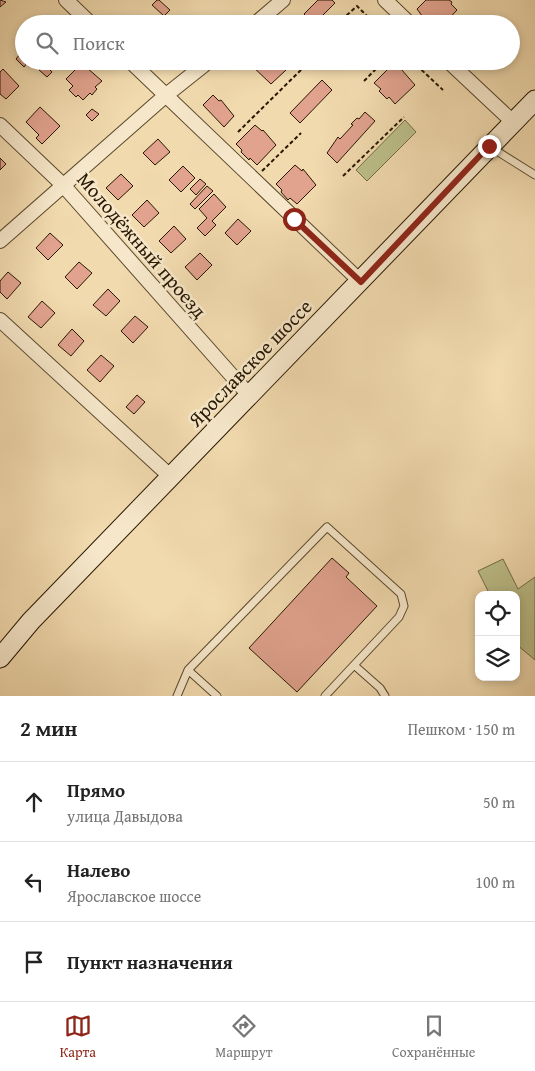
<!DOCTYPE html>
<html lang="ru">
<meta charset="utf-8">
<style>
:root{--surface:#fff;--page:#f2f2f2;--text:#222;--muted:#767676;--line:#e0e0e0;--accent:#8f2418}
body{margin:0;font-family:"Gentium Book Plus",serif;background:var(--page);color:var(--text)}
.controls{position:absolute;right:15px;bottom:15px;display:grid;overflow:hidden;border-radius:10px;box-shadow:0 2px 8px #0003}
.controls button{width:45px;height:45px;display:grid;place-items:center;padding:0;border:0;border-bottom:1px solid var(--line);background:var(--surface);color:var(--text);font:25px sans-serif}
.stop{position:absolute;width:15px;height:15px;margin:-11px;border:4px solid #8f2418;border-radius:50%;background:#fff}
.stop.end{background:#8f2418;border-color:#fff;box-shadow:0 1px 5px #0008}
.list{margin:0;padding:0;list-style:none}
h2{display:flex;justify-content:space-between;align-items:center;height:65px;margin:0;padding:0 20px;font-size:21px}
h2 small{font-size:16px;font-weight:400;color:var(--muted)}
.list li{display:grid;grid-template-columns:32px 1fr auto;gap:15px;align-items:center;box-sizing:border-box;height:80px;padding:0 20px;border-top:1px solid var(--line)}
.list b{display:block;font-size:19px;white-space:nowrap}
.list p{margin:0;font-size:16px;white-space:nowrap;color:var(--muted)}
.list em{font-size:16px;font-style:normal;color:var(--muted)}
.icon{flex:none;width:28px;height:28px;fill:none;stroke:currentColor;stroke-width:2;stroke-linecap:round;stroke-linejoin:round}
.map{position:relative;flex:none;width:535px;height:696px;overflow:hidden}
.search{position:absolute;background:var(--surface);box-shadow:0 2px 8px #0003;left:15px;right:15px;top:15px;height:55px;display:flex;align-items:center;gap:12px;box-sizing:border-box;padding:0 18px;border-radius:28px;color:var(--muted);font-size:19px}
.sheet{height:305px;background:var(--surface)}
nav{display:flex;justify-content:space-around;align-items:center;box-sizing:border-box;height:70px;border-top:1px solid var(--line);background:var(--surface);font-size:14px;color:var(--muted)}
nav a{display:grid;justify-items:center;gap:2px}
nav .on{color:var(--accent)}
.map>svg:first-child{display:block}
.green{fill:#bcbf89;stroke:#726b45}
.building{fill:#e1a28e;stroke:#281701}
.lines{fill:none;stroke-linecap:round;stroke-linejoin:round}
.service-casing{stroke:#5a482c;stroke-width:9}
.minor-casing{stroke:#5a482c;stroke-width:16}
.secondary-casing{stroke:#281701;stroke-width:21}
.path{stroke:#281701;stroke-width:2;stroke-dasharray:4 2.5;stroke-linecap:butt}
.service{stroke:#f6e7ca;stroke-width:7}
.minor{stroke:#f6e7ca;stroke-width:14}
.secondary{stroke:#f6e7ca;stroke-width:19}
.route{stroke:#8f2418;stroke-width:6}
.labels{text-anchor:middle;stroke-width:5;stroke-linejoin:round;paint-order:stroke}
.street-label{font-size:20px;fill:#281701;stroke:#f6e7ca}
</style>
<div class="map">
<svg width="535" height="696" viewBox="0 0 535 696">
<rect width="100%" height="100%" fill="#f1daae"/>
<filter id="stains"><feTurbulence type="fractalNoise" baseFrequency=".004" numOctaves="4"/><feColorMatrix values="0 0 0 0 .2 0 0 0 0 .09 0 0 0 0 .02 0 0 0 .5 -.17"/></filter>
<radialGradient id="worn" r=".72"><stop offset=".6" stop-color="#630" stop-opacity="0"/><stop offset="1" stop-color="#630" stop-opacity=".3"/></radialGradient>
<!-- green -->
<path class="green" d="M405 120 416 132 367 181 356 170Z
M503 559 518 589 535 577V660L516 644V595H490L478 571Z"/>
<!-- building -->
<path class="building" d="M0 0 6 2 0 7Z
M157 0H159L170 10 164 16 152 5Z
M318 0H332L335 3 314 24 304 14Z
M426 0H449L452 2 451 4 457 10 444 24H428L417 9Z
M20 54 24 58V61L28 62 24 67 16 59Z
M71 61 79 62 71 70 66 66Z
M255 61H290L291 62 285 69 286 70 271 84 251 65Z
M349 61H359L354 66Z
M44 64 52 72 47 77 39 70Z
M393 64 400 70 401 69 415 85 395 104 389 97 387 99 379 91 381 89 374 83Z
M80 65 84 69 86 67 102 81 95 87 97 89 92 95 90 93 83 100 78 95 76 97 69 90 73 86 66 79Z
M3 69 19 86 6 99 0 94V72Z
M322 80 332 90 300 123 290 113Z
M213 95 219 101 221 100 234 116 224 127 203 105Z
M40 107 60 126 42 144 36 138 39 135 26 122Z
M92 109 99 114 92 121 86 115Z
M365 112 375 121 337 163 327 153 338 137 340 139 353 125 351 124 357 118 359 119Z
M255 125 262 131 263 130 276 145 257 165 250 158 249 160 241 152 242 150 236 144Z
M158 139 170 152 155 165 143 153Z
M0 158 6 164 0 170Z
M295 165 302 171 303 169 316 185 297 204 290 198 288 200 281 192 282 190 276 184Z
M183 166 195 178 181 192 169 180Z
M121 174 133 186 118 200 106 188Z
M200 179 206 184 196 195 190 189Z
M207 186 213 191 195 209 190 204Z
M214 194 226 207 212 221 216 225 205 236 197 228 207 218 199 209Z
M147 200 159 213 144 227 132 215Z
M238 219 251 231 237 245 225 233Z
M174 226 186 239 171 253 159 241Z
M50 233 63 245 48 260 36 248Z
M200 253 212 265 197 280 185 267Z
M79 262 92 273 77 289 65 277Z
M8 272 21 283 7 299 0 292V281Z
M108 289 120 301 106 316 93 305Z
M42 301 55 313 41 328 28 317Z
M135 316 148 327 133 343 121 331Z
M72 329 84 341 71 356 58 345Z
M101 355 114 366 100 382 87 370Z
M137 395 145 402 134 414 126 407Z
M332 558 349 573 346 577 377 606 297 692 249 648Z"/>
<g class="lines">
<!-- service casing -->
<g class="service-casing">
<path id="service" d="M492 148 535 175
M354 665 380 688 385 696
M188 670 217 696
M177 696 188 670 327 527 401 594 404 606 399 617 325 696"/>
</g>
<!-- minor casing -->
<g class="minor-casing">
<path id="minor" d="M66 0 91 24
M385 0 410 24
M255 24 283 0
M130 61 361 282
M448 61 514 123
M0 125 63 185 249 395
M0 241 165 96 209 61
M0 320 171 477"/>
</g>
<!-- secondary casing -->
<g class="secondary-casing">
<path id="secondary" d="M0 658 31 621 535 100"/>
</g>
<!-- path -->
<path class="path" d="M337 24 357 6 375 24
M412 61 443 90
M364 81 384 61
M238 132 310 61
M262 171 301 133
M343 176 404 117"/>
<!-- service -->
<use href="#service" class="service"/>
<!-- minor -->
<use href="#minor" class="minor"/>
<!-- secondary -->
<use href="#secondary" class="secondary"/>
</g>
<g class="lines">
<!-- route -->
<path class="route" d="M294 219 361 282 489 146"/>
</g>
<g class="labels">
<!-- street labels -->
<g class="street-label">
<text transform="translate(142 245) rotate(49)" y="7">Молодёжный проезд</text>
<text transform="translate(250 363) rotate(-46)" y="7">Ярославское шоссе</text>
</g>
</g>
<rect width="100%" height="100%" filter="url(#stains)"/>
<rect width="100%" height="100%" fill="url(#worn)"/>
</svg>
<div class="controls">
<button><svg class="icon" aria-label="locate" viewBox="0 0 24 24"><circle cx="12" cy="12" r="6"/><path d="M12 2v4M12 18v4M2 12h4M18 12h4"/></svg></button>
<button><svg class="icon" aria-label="layers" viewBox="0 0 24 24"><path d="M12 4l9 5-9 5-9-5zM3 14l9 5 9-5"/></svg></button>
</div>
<div class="stop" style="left:294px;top:219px"></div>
<div class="stop end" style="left:489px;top:146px"></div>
<div class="search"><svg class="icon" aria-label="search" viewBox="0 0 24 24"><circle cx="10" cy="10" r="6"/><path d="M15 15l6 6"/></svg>Поиск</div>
</div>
<section class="sheet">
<h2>2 мин<small>Пешком · 150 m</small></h2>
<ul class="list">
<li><svg class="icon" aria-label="ahead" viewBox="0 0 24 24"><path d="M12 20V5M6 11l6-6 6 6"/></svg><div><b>Прямо</b><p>улица Давыдова</p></div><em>50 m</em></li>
<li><svg class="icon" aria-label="left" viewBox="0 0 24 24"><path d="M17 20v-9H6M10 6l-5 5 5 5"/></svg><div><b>Налево</b><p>Ярославское шоссе</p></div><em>100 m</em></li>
<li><svg class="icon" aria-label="arrive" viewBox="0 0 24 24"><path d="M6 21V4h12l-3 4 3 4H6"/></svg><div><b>Пункт назначения</b></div></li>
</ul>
</section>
<nav>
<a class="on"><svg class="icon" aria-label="map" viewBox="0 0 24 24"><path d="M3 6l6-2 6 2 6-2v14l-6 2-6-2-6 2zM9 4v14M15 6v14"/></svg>Карта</a>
<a><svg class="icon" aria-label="directions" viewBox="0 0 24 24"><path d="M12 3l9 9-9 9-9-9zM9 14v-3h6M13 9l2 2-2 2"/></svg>Маршрут</a>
<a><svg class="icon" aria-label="saved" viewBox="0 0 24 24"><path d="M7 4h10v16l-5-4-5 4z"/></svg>Сохранённые</a>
</nav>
